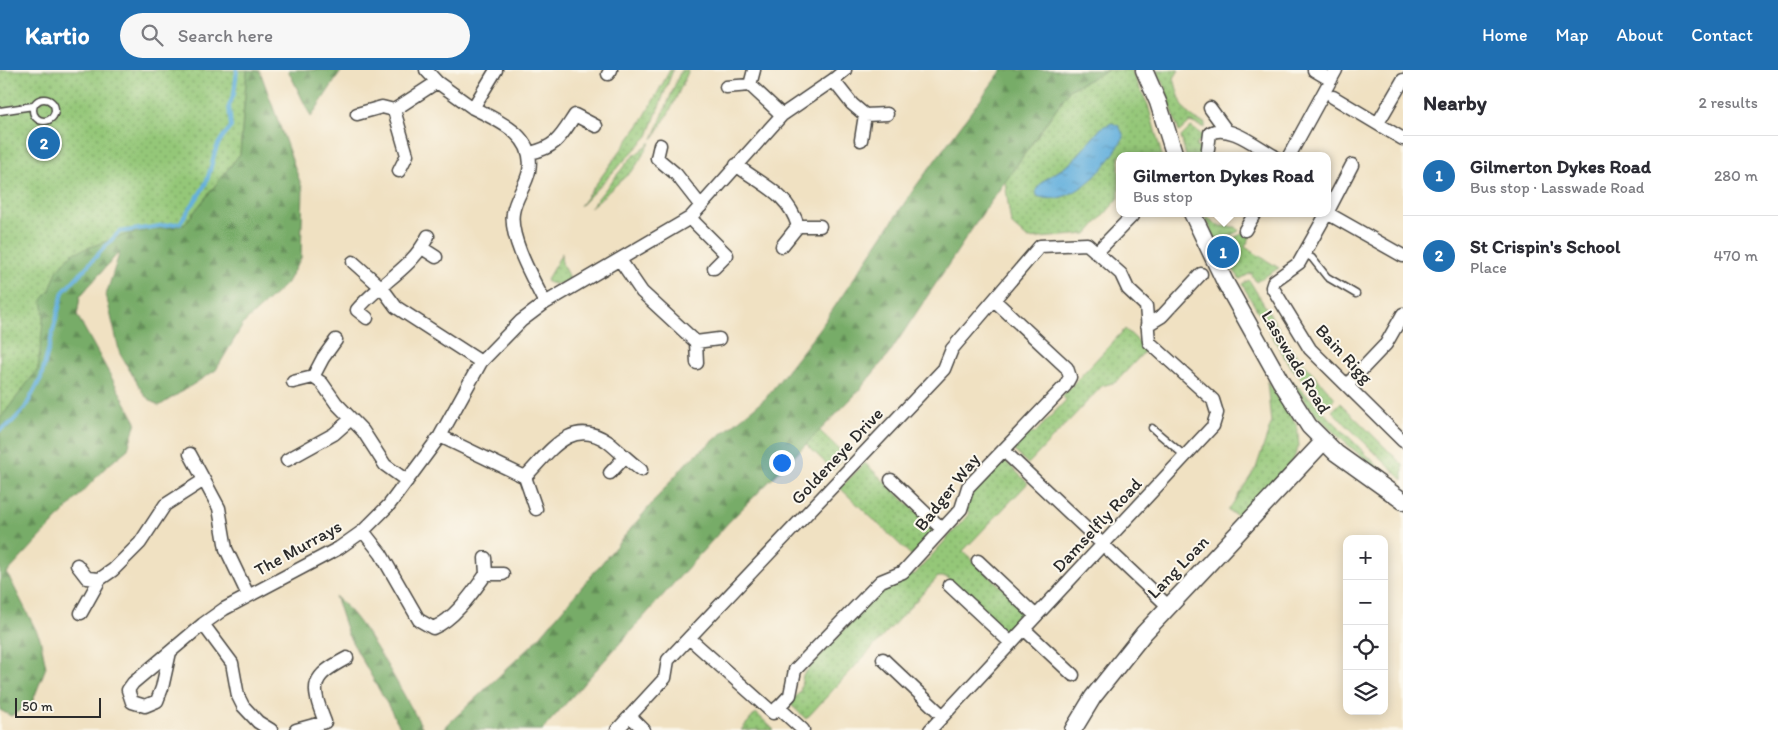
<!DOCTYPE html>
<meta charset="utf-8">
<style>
:root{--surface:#fff;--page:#f7f7f7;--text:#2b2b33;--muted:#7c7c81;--line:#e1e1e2;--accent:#1f6fb2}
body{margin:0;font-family:Itim,sans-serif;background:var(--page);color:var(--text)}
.controls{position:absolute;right:15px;bottom:15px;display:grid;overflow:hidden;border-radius:10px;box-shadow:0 2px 12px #0003}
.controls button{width:45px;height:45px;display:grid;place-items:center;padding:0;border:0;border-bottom:1px solid var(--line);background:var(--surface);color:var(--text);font:25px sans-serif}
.scale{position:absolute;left:15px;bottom:12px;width:86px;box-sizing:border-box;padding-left:5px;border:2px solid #2b2b2b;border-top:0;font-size:14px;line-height:18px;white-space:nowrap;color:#2b2b2b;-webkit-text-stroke:4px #fbf7ec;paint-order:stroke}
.you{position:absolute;left:781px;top:392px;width:18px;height:18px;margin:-12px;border:4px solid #fff;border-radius:50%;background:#1a73e8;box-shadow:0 0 0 8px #1a73e833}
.badge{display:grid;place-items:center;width:32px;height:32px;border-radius:50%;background:var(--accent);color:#fff;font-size:16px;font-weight:700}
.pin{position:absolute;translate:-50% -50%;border:2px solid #fff;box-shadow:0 1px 5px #0006}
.popup{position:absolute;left:1116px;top:82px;width:215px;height:65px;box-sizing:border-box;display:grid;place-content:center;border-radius:10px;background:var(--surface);filter:drop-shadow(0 1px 4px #0005);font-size:16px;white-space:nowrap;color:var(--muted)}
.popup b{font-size:19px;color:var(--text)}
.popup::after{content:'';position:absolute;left:50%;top:100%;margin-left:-10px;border:10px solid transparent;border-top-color:var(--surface)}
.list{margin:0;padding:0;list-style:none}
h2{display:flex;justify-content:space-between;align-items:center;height:65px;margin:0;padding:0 20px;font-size:21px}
h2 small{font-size:16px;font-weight:400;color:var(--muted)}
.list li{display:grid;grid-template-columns:32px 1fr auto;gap:15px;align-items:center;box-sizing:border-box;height:80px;padding:0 20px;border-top:1px solid var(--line)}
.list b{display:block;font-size:19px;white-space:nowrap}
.list p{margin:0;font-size:16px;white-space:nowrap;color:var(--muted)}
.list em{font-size:16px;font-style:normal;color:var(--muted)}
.icon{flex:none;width:28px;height:28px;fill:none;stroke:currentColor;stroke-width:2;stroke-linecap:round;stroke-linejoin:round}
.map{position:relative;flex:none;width:1403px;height:660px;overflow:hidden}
header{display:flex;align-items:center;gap:30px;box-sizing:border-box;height:70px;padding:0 25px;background:var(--accent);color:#fff}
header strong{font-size:24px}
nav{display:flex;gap:28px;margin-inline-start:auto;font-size:18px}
.search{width:350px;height:45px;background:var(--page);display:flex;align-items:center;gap:12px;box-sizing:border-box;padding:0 18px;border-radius:28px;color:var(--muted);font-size:19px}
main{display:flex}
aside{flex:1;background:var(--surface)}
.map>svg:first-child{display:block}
.grass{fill:url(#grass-dots);stroke:#607952;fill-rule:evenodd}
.forest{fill:url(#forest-firs);stroke:#516c4a}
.water{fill:url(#water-ripples);stroke:#486e84}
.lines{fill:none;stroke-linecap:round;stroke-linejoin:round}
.stream{stroke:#65b0dd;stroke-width:4}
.service-casing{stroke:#494642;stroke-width:9}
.minor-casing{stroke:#494642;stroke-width:15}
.tertiary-casing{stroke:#494642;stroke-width:19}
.service{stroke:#fff;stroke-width:6}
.minor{stroke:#fff;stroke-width:12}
.tertiary{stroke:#fff;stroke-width:16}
.labels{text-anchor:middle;stroke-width:4;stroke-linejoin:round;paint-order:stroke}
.street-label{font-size:18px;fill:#2b2b2b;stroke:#fbf7ec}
</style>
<header>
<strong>Kartio</strong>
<div class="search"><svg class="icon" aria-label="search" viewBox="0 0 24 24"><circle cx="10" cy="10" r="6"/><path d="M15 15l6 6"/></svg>Search here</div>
<nav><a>Home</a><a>Map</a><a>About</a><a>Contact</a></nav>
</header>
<main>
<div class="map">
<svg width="1403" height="660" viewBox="0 0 1403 660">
<defs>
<pattern id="grass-dots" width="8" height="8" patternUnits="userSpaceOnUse" patternTransform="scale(1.25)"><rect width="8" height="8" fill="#94c778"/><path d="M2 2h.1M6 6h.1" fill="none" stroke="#79a263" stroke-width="1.8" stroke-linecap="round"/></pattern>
<pattern id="forest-firs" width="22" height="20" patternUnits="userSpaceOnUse" patternTransform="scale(1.25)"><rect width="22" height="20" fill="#77ac68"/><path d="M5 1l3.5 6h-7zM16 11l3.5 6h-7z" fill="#628c56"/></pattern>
<pattern id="water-ripples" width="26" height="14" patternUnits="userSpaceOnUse" patternTransform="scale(1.25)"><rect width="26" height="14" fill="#65b0dd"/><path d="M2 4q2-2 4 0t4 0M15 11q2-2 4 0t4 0" fill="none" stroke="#538fb3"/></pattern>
</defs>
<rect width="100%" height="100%" fill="#fbf7ec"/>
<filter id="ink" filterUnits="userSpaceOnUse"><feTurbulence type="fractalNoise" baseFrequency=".02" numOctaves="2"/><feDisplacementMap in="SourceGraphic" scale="10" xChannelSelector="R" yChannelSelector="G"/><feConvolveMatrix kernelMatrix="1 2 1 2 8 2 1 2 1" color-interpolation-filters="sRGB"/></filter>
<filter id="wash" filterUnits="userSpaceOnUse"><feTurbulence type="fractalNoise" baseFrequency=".0096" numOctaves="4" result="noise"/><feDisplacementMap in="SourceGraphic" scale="20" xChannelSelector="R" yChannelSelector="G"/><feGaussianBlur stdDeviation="1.12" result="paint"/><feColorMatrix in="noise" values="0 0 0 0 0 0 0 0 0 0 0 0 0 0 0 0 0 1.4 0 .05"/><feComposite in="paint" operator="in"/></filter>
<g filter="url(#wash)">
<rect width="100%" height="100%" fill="#f0e1c2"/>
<!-- grass -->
<path class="grass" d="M0 0H247L240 84 184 155 121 180 80 226 69 295 0 381Z
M670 0H673L648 66 580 136 642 51Z
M681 0H689L671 39 653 69Z
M1108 0H1131L1148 35 1162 86H1119V128L1087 164 1028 169 1011 154 1005 112 1070 19ZM1102 57 1095 107 1060 128 1043 111 1071 93Z
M1156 0H1179L1174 8C1179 27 1183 48 1205 53V58L1190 52 1179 62 1165 17Z
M1191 57 1205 67 1204 72 1198 71 1196 77 1202 79 1201 86H1186L1181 67Z
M651 72 634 99 590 138 630 89Z
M1261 143H1263L1245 177 1279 198 1256 212 1251 203 1240 209 1233 199 1231 202 1219 178 1225 171 1249 161Z
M1205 146 1219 156 1236 157 1239 161 1217 172Z
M562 183C559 192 566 201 570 209 562 213 555 217 546 211Z
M1249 210 1292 280 1335 328 1327 336 1289 295 1242 214Z
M1125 259 1147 279 1116 312 1102 316 1028 394 1012 379 1026 364 1035 363 1066 330 1062 326Z
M1267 311 1297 355 1299 376 1294 388 1243 448 1228 441 1256 398 1271 354Z
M1292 312 1304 322 1394 412C1357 383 1317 353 1292 312Z
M1340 333 1403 395V410L1332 341Z
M819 360 846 386 833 400 806 374Z
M1003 389 1028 413 963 481 1030 544 1009 566 946 507H938L806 649 789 633 800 622 803 605 885 515 915 504 970 443 966 440 973 421Z
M865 393 936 460 912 486 840 418Z
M756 643 774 660H741Z"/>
<!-- forest -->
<path class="forest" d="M247 0 260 1 303 120 301 188 286 214 244 253 216 300 159 336 145 326 120 284 106 225 120 181 80 226 77 245 136 352 128 379 105 398 7 503 40 568 46 597 32 633 11 646 0 640V349L38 299 44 243 42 230 50 220 57 201 73 183 127 164 184 155 240 84Z
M288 0H342L311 47Z
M1002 0H1108L1070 19 980 147 889 284 855 325 727 454 542 660H442L536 571 687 392 765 329 819 260 916 116Z
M335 526C368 554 401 621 424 660H402L348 565Z"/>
<!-- water -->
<path class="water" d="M1112 53 1119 56 1124 66C1111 94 1072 140 1037 126L1036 120 1043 111 1071 93 1102 57Z"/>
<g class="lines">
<!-- stream -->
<path class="stream" d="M0 360 11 353 25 338 41 308 63 222 119 162 180 153C188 139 202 124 207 110 216 85 211 79 231 57L229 36 234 24 237 0"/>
</g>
</g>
<g filter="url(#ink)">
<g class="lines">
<!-- service casing -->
<g class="service-casing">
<path id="service" d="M33 40a11 11 0 1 1 22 0a11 11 0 1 1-22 0Z
M0 41 33 36
M1305 184 1312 188 1327 207 1356 224
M1152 358 1185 386"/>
</g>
<!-- minor casing -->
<g class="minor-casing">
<path id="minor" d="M426 0 437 12 473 38
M496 0 473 38C499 51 536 66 529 101 526 116 515 128 513 143 509 168 534 211 545 233
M754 0 750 15 782 45
M1314 0 1331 10
M608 4 611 0
M833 10 852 34 865 45 861 70
M726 17 750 15
M1333 27 1403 69
M1210 38 1226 60
M357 44 382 37 394 40
M865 45 887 44
M1378 53 1403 10
M660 75 657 88 676 104 701 136
M530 83C557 77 561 66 575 45L596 56
M1207 86 1210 63C1229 53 1257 77 1274 86
M1289 86 1336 0
M736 95C762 115 788 123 798 156L782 176
M399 101 407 85 394 40 437 12
M1327 143 1352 95
M690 148 727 185 714 198
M798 156H820
M1245 160 1255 143
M422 178 436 187
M1096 183 1132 146
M1403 186 1327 143 1299 193 1274 211 1272 217 1310 279 1403 371
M620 190 642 222 696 272 697 293
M353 192 382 218 396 237 481 292
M367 248 357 240C378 214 413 198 428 166
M1147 255 1162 246 1201 204
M336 270 323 288 313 307 322 313 336 333 363 361 385 395 407 411
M696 272 719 269
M293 312 313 307
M1347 315 1386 274 1403 244
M440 366 525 407
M1004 381 1168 536
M190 384 219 438 226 479 248 525
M287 390 334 364 351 349
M610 403 625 387
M891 410 942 459
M536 439 525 407C549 383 571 346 608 372 619 381 630 392 641 400
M363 461 381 484 419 550 433 558C454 550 473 522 486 504L485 488
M978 491 1036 546
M77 495 87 508 100 509
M486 504H503
M949 515 1011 573
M81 543 100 509 113 500 140 473 165 435 204 410
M203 554 232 593 238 626 243 636 258 652 271 660
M1024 559 1073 605
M689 568 773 643 790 625 795 600 881 511 903 502 961 439 968 417 1065 316 1070 307 1067 298 994 230
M170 582 162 618 157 631 145 636 132 632 128 620 133 613 203 554 224 539 339 478 363 461 389 435 440 366 481 292 521 251 545 233 690 148 782 45 833 10 845 0
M883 589 943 646
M778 637 803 660
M630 646 644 660
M296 660 325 652C310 614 311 607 347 588
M617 660 665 608 668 590 944 299 952 279 1040 176 1087 174 1121 204 1128 219 1146 236 1149 272 1213 330 1217 343 1213 356 930 660"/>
</g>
<!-- tertiary casing -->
<g class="tertiary-casing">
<path id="tertiary" d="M1144 0 1158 32 1175 86
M1192 143 1225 212 1281 312 1309 356 1336 383 1403 431
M1073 660 1093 627 1144 563 1324 371"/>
</g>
<!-- service -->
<use href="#service" class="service"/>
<!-- minor -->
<use href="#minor" class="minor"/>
<!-- tertiary -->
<use href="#tertiary" class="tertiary"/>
</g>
</g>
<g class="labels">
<!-- street labels -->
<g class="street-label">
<text transform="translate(1344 284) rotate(47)" y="6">Bain Rigg</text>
<text transform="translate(1296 292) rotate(59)" y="6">Lasswade Road</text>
<text transform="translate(837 386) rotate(-47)" y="6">Goldeneye Drive</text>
<text transform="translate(947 422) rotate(-52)" y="6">Badger Way</text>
<text transform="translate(1097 455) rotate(-47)" y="6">Damselfly Road</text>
<text transform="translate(298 478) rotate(-29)" y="6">The Murrays</text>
<text transform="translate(1178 497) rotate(-46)" y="6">Lang Loan</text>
</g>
</g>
</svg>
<div class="controls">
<button>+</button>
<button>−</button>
<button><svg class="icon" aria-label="locate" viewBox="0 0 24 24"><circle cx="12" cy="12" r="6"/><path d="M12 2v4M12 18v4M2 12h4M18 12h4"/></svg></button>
<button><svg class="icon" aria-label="layers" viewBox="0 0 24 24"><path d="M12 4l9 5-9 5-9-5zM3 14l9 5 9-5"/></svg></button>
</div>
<div class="scale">50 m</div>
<div class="you"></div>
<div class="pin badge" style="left:1223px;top:182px">1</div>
<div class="popup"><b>Gilmerton Dykes Road</b>Bus stop</div>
<div class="pin badge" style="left:44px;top:73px">2</div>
</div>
<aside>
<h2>Nearby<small>2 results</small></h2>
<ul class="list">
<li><span class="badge">1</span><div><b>Gilmerton Dykes Road</b><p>Bus stop · Lasswade Road</p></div><em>280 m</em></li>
<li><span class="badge">2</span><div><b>St Crispin's School</b><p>Place</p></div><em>470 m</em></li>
</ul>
</aside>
</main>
